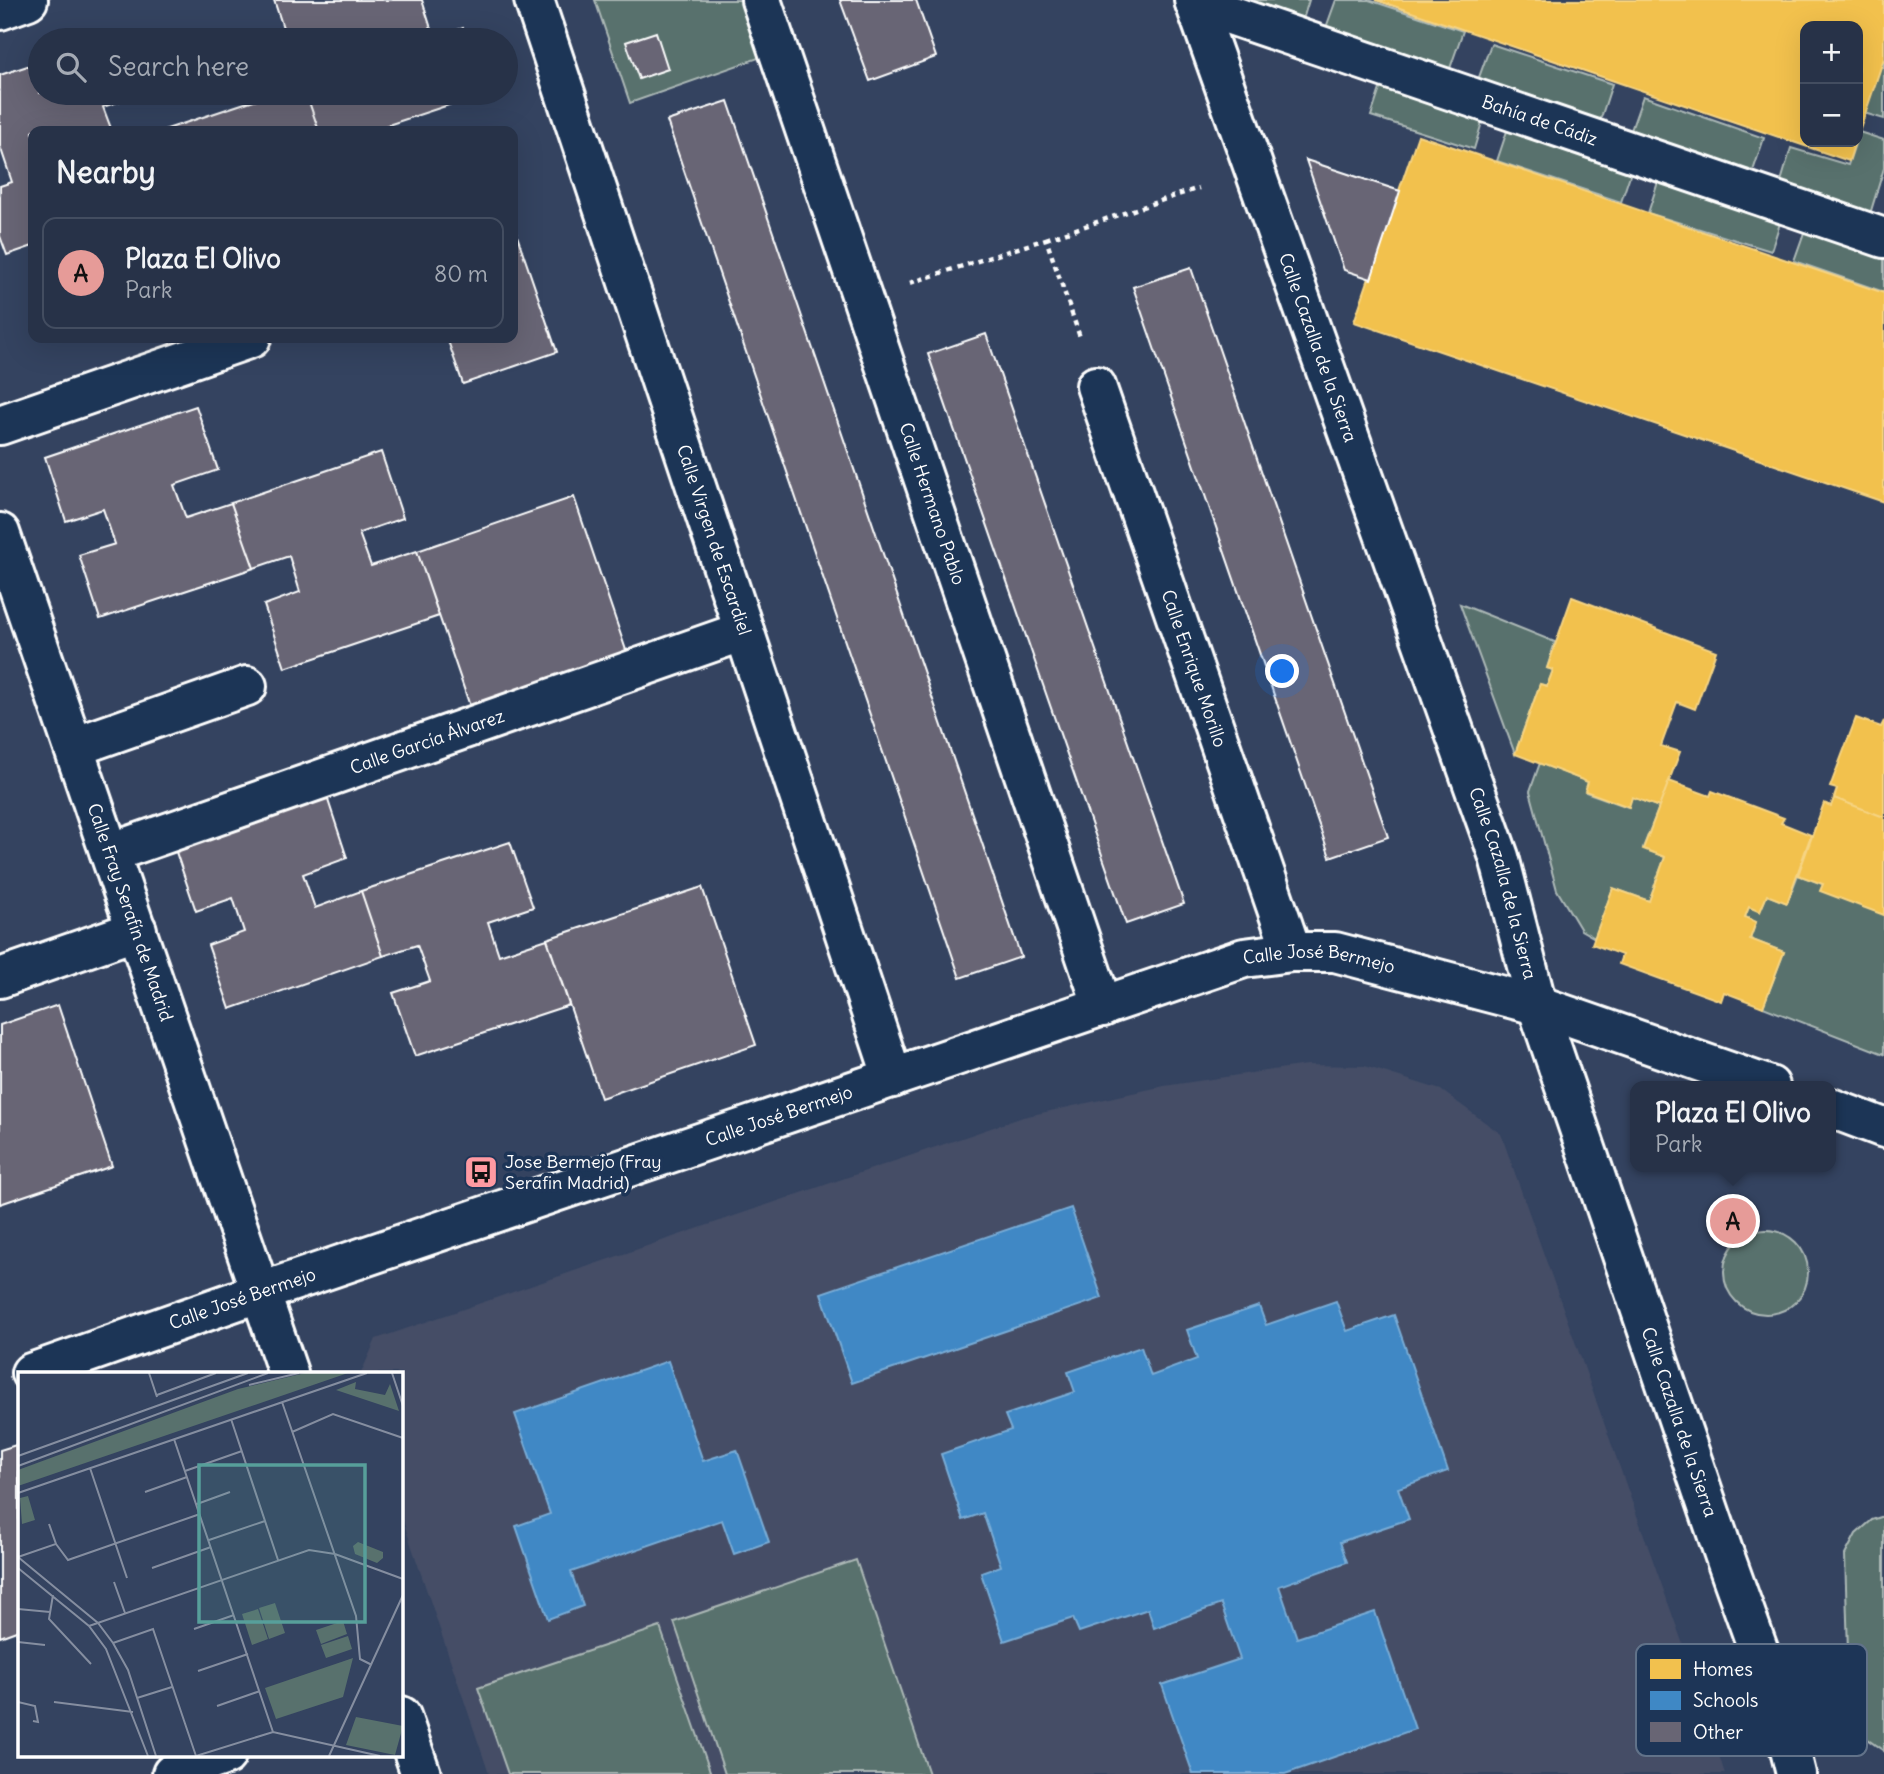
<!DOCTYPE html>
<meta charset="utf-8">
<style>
:root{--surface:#273248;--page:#2f3a4f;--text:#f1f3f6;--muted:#a4aab4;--line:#434d60;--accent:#e69b98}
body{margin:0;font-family:Delius,sans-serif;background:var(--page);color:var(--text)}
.controls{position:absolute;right:21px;top:21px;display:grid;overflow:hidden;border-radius:14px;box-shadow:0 7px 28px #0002}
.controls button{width:63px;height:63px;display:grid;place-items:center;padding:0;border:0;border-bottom:2px solid var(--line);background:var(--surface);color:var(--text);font:35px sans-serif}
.you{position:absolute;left:1283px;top:672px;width:24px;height:24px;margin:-18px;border:5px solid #fff;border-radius:50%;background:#1a73e8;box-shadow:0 0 0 10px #1a73e833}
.badge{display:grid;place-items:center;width:46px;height:46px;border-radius:50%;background:var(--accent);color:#111;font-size:23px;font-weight:700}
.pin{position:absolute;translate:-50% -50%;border:4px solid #fff;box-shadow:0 2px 7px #0006}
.popup{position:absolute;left:1630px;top:1081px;width:206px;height:91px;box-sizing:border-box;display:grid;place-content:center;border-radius:14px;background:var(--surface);filter:drop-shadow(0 2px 5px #0005);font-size:23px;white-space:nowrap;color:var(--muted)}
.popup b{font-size:26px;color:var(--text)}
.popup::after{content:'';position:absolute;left:50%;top:100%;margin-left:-14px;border:14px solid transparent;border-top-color:var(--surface)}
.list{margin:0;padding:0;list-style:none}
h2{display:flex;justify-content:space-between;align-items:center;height:91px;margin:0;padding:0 28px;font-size:30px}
h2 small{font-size:23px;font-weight:400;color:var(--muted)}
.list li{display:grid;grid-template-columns:46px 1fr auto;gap:21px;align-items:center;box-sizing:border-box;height:112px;margin:0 14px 14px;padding:0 14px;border:2px solid var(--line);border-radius:14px}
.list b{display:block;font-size:26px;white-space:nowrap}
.list p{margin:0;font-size:23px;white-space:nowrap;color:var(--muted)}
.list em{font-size:23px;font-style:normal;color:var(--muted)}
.icon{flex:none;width:38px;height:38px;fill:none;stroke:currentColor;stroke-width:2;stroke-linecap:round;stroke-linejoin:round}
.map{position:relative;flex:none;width:1884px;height:1774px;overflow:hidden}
.search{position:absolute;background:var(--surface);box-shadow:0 7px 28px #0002;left:28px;top:28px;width:490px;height:77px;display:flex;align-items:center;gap:18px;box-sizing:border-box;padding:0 24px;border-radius:38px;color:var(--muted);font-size:26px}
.panel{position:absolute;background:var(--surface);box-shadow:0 7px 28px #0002;left:28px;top:126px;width:490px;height:217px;border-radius:14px}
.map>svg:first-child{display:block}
.built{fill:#444d66}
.green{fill:#58716d;stroke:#acb8b6;stroke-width:2}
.homes{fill:#f2c14e;stroke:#f6d483;stroke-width:2}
.schools{fill:#3f88c5;stroke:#79acd6;stroke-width:2}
.building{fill:#686574;stroke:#fff;stroke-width:2}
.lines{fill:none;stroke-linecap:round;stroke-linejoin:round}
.minor-casing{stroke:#fff;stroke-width:44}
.path{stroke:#fff;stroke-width:4.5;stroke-dasharray:5 5;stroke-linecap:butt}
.minor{stroke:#1d3557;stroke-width:38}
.labels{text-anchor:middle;stroke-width:7;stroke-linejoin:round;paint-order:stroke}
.street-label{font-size:18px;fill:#fff;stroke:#1d3557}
.poi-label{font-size:18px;fill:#fff;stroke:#1d3557;text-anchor:start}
.inset-road{fill:none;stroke:#858ea0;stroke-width:2}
.view{fill:#579f9a;fill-opacity:0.15;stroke:#579f9a;stroke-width:3.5}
.inset-edge{fill:none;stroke:#fff;stroke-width:3.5}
.key{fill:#1d3557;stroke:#617289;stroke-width:2}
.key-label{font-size:19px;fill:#fff}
</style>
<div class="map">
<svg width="1884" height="1774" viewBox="0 0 1884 1774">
<rect width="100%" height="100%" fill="#344360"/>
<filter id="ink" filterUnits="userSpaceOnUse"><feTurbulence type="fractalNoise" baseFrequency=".0143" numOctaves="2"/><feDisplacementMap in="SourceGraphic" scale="14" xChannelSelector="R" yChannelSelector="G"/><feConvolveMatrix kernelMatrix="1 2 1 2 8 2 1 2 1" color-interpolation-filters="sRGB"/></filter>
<g filter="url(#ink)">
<!-- built -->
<path class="built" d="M1306 1065 1365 1066 1441 1090 1501 1134 1691 1667 1725 1774H489L401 1515V1373H361L376 1339 1023 1117 1164 1086Z"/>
<!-- green -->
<path class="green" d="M595 0H752L770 54 630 103Z
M1255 0H1309L1301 26 1259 14Z
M1336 0H1369L1463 31 1447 77 1323 36Z
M1491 44 1612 84 1599 124 1477 83Z
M1884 54V119L1864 113Z
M1381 86 1483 119 1474 149 1371 116Z
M1643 96 1764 138 1751 177 1629 136Z
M1508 128 1632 169 1621 202 1497 161Z
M1859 132 1884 140V168L1870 214 1780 185 1791 148 1848 165Z
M1658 182 1781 220 1771 251 1648 213Z
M1806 227 1884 254V292L1794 261Z
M1460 604 1555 642 1547 668 1553 670 1547 686 1540 684 1515 754Z
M1540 763 1588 782 1586 792 1628 807 1632 797 1659 807 1643 848 1665 857 1649 901 1613 888 1595 938 1581 930 1557 890 1530 791Z
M1798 875 1884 907V1054L1763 1007 1784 952 1750 939 1756 922 1745 917 1749 907 1760 911 1767 895 1787 903Z
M1724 1272a42 42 0 1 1 84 0a42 42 0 1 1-84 0Z
M1884 1516V1751L1864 1737 1855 1715 1849 1683 1845 1555 1856 1534 1872 1520Z
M856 1560 929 1774H725L674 1622Z
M660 1627 711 1774H508L478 1688Z"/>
<!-- homes -->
<path class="homes" d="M1376 0H1884V58L1858 135V26H1805V142H1855L1849 161Z
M1418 135 1884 293V502L1354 322Z
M1572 597 1716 651 1695 709 1677 702 1661 746 1680 752 1659 807 1632 797 1629 807 1585 791 1588 782 1515 754 1540 684 1547 686 1553 670 1547 668Z
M1856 718 1881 727 1884 721V817L1834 798 1837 789 1830 787Z
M1669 781 1710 796 1712 791 1784 818 1781 823 1811 835 1787 903 1767 895 1760 912 1749 907 1745 917 1756 922 1750 939 1784 952 1763 1007 1724 992 1721 1001 1619 964 1622 955 1592 944 1613 888 1649 901 1665 857 1643 849Z
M1834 798 1884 817V915L1820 891 1823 884 1798 875 1824 803 1831 806Z"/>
<!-- schools -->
<path class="schools" d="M1071 1208 1102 1298 852 1383 821 1293Z
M1336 1301 1347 1331 1394 1315 1448 1471 1398 1488 1409 1519 1340 1542 1347 1562 1279 1586 1297 1638 1375 1612 1415 1729 1285 1774H1193L1162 1685 1240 1659 1221 1604 1154 1628 1148 1609 1079 1632 1073 1618 1004 1641 981 1573 1001 1566 983 1513 963 1520 941 1454 1011 1430 1005 1415 1075 1392 1068 1372 1141 1347 1151 1376 1197 1359 1187 1330 1259 1306 1266 1325Z
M668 1361 703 1461 737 1450 769 1542 734 1554 722 1520 571 1572 583 1606 548 1619 516 1526 550 1514 515 1414Z"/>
<!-- building -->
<path class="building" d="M274 0H422L434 38 463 28 467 40H318L316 34 298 40H287Z
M840 0H916L936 57 870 81Z
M656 32 668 69 639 79 626 42Z
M40 62V93H131L132 97 103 107 112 131H33V246L7 255 0 236V186L12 182 0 146V75Z
M275 93H306L319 131H161Z
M306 93H485L370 131H319Z
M728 101 1021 957 960 978 667 121Z
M1306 160 1400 191 1371 279 1344 270Z
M513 224 557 352 463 384 447 338H513Z
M1191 268 1388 837 1330 857 1133 287Z
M986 334 1184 904 1126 924 928 354Z
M196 406 218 470 174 485 186 518 231 503 254 568 100 619 79 555 115 544 103 509 66 521 45 457Z
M381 452 403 518 359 533 371 566 417 551 439 616 285 668 264 605 300 592 289 556 254 568 231 503Z
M574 497 628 656 471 709 417 551Z
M326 794 347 858 303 874 315 908 361 891 383 956 230 1009 208 945 244 932 233 898 196 911 174 846Z
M510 842 533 907 488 922 499 955 547 939 569 1005 415 1056 393 993 430 981 417 945 383 956 361 891Z
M702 887 756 1045 601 1098 547 939Z
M58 1005 112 1166 0 1204V1025Z
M19 1444V1630L0 1637V1450Z"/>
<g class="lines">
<!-- minor casing -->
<g class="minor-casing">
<g id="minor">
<path id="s1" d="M534 0 893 1078"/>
<path id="s2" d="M761 0 1103 1007"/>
<path id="s3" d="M1194 0 1499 857 1537 1005 1725 1557 1781 1713 1796 1774"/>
<path id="s4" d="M1195 3 1884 238"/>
<path d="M0 10 28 0"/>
<path id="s5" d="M1096 386 1292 952"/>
<path d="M0 425 251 338"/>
<path id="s6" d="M0 533 288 1373"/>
<path d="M74 747 247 686"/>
<path id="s7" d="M110 853 744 631"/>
<path d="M0 978 137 930"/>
<path d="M1831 1108 1884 1128"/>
<path id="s8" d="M31 1373 261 1292 1244 958 1292 952H1335L1537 1005 1770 1086"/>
<path d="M401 1716 421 1774"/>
<path d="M172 1774 226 1755"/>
</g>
</g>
<!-- path -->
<path class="path" d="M1046 239 1199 188
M910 283 1046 239 1081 340"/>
<!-- minor -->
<use href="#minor" class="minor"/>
</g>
</g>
<!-- icons -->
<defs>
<g id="bus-square" transform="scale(1.75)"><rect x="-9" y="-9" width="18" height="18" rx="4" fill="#ff9aa2" stroke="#1d3557"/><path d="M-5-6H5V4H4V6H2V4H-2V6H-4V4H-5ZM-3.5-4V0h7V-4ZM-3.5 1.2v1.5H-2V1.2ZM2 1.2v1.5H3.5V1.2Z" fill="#111"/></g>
</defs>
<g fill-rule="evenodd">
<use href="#bus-square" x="481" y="1172"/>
</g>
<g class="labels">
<!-- street labels -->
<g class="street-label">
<text dy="6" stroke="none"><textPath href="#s4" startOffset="364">Bahía de Cádiz</textPath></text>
<text dy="6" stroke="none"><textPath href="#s3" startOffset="369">Calle Cazalla de la Sierra</textPath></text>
<text dy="6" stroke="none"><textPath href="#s2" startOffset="532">Calle Hermano Pablo</textPath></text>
<text dy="6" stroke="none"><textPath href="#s1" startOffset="569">Calle Virgen de Escardiel</textPath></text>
<text dy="6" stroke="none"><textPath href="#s5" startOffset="299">Calle Enrique Morillo</textPath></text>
<text dy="6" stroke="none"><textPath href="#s7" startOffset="336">Calle García Álvarez</textPath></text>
<text dy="6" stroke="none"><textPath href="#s3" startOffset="936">Calle Cazalla de la Sierra</textPath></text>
<text dy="6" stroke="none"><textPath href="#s6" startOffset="401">Calle Fray Serafín de Madrid</textPath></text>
<text dy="6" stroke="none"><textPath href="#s8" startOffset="1358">Calle José Bermejo</textPath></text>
<text dy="6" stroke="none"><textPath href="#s8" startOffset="791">Calle José Bermejo</textPath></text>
<text dy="6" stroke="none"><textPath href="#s8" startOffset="224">Calle José Bermejo</textPath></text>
<text dy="6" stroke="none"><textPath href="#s3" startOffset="1503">Calle Cazalla de la Sierra</textPath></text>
</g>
<!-- poi labels -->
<g class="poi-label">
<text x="505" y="1168">Jose Bermejo (Fray<tspan x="505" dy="21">Serafin Madrid)</tspan></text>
</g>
</g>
<!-- overview -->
<g transform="translate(18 1372)">
<rect width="385" height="385" fill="#344360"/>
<path d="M287 1H330L0 114V98L220 17ZM338 10 337 17 367 23 372 12 381 39 318 18ZM10 124 17 148 4 152 2 126ZM340 170 365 180V186L359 191 337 182 335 174ZM257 231 267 261 251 267 241 236ZM240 237 250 267 234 273 224 242ZM325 249 329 262 303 272 298 258ZM330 264 334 277 308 286 303 273ZM335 286 325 325 258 347 247 316ZM338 345 385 354 377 383 328 373Z" fill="#58716d"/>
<path class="inset-road" d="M131 1 139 25M374 1 385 34M231 13 281 1M139 23 198 1M264 30 338 244 342 287 354 293M213 47 260 188M274 60 315 42 385 66M156 67 255 360M0 84 230 1M0 94 250 1M72 96 109 206M167 99 224 79M127 120 169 105M0 121 349 1M179 132 212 120M191 168 247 149M38 172 50 188 182 142M0 185 80 251 95 271 110 298 138 384M0 185 38 172 31 152M0 196 71 254 88 277 130 384M134 196 193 175M96 210 107 241M35 223 31 247 73 292M0 237 32 240M71 254 291 178 317 182 385 207M176 257 216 243M0 270 27 273M95 271 135 257 178 384M180 299 230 282M119 326 154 315M0 330 17 334 20 350 15 349M36 330 115 340M199 334 242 319M178 384 255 360 362 384M311 384 385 223"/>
<path class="view" d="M181 93H347V250H181Z"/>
<rect width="385" height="385" class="inset-edge"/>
</g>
<!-- legend -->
<rect x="1636" y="1644" width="231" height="112" rx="10" class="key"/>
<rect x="1650" y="1659" width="31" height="20" fill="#f2c14e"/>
<rect x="1650" y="1691" width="31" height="19" fill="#3f88c5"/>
<rect x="1650" y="1722" width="31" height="20" fill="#686574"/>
<g class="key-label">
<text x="1693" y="1676">Homes</text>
<text x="1693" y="1707">Schools</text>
<text x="1693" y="1739">Other</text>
</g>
</svg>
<div class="controls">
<button>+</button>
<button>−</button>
</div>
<div class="you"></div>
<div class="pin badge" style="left:1733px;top:1221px">A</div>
<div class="popup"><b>Plaza El Olivo</b>Park</div>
<div class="search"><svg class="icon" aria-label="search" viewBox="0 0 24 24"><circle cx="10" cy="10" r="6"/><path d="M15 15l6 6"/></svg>Search here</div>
<section class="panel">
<h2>Nearby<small></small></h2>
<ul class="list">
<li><span class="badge">A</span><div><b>Plaza El Olivo</b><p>Park</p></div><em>80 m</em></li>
</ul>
</section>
</div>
